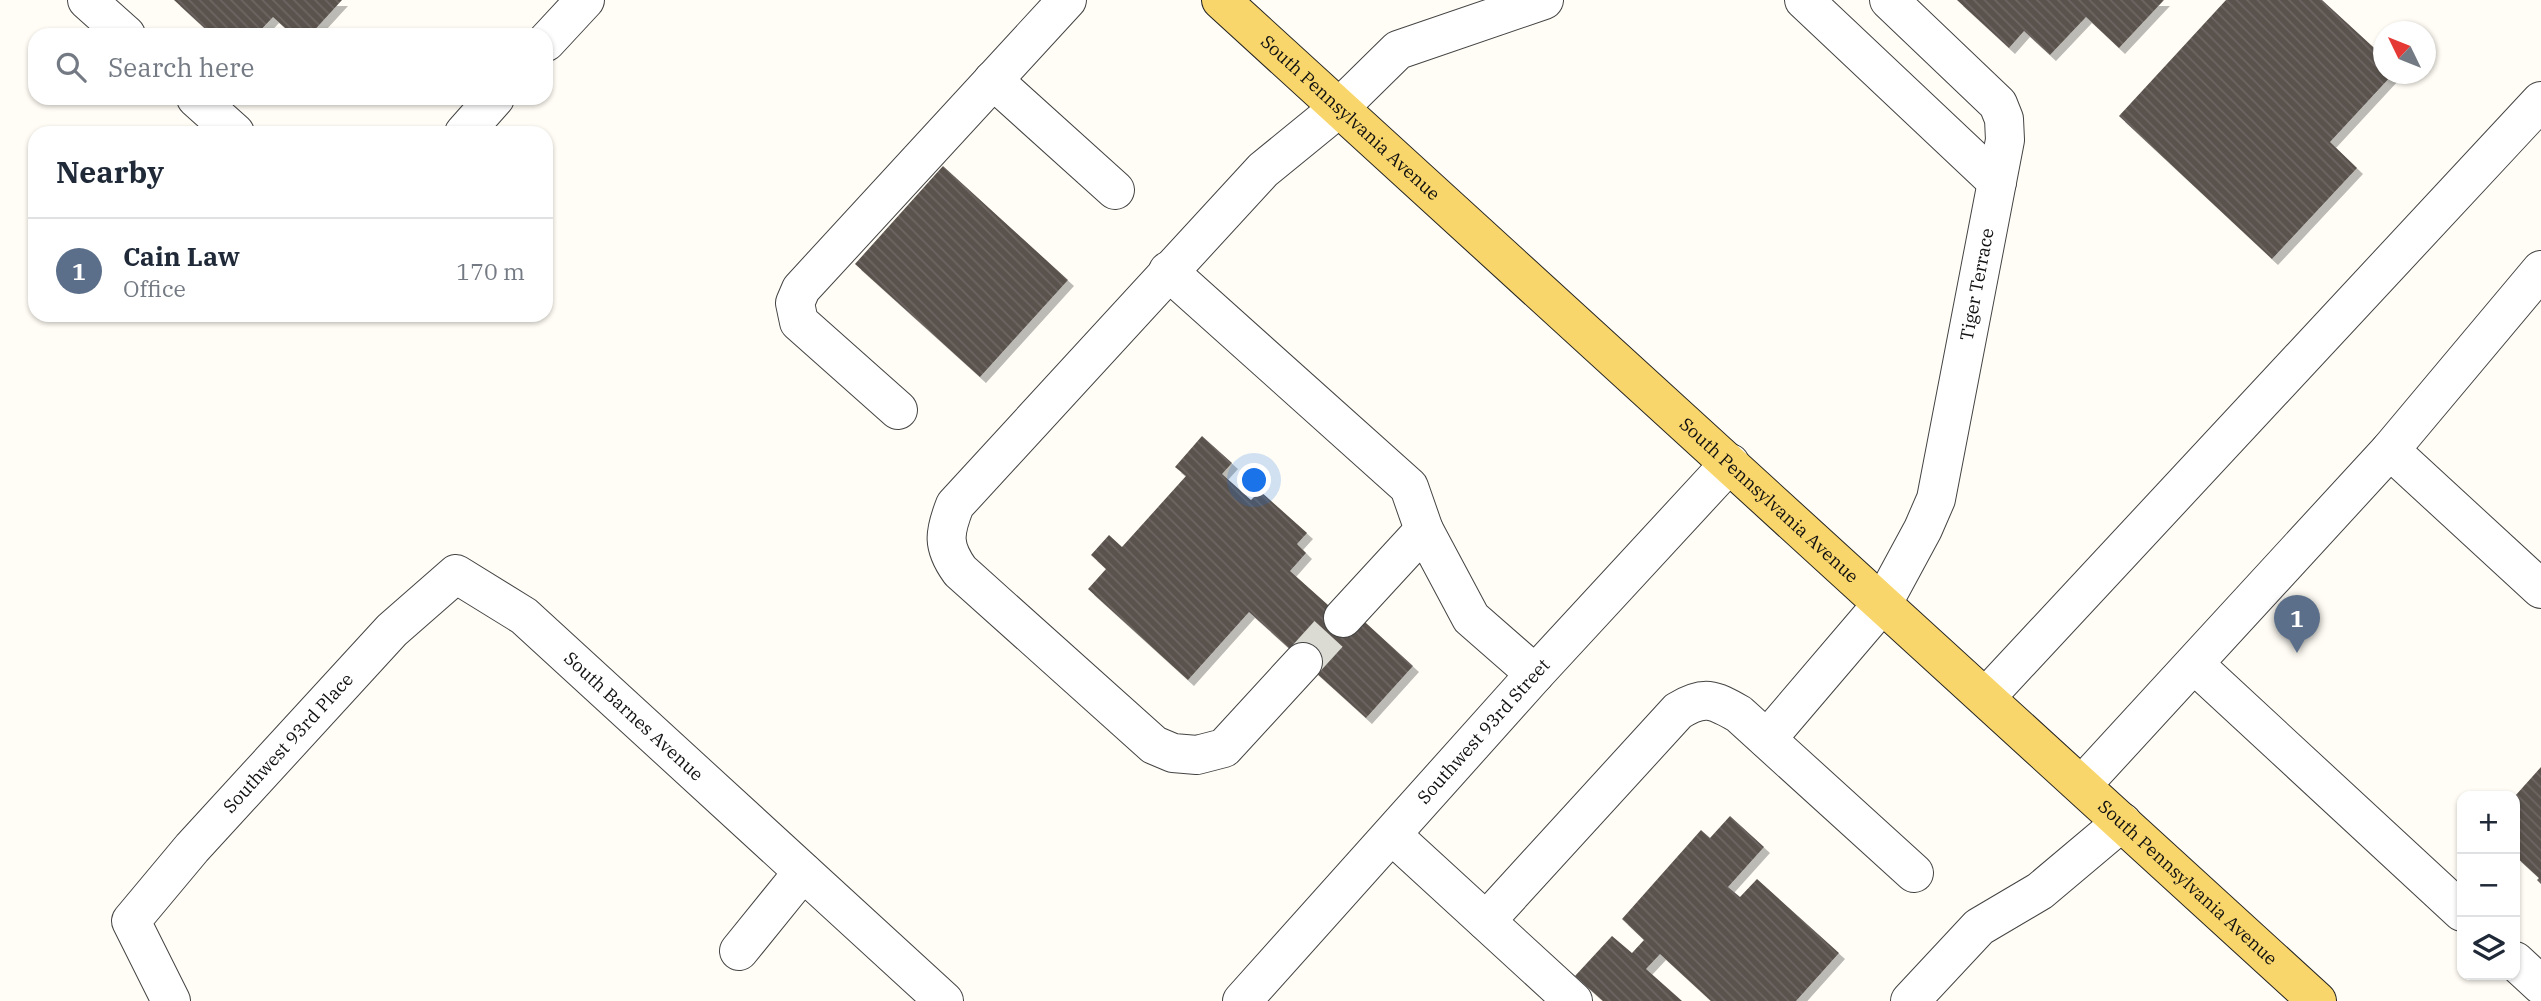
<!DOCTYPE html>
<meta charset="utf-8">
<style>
:root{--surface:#fff;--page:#f6f6f7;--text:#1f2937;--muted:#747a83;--line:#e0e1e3;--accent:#c4262e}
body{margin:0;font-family:"IBM Plex Serif",serif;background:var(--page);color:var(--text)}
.controls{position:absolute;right:21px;bottom:21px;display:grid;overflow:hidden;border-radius:14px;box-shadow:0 2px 5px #0004}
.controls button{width:63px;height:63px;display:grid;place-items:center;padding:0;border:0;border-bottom:2px solid var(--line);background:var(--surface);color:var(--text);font:35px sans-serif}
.compass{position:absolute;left:2373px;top:21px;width:63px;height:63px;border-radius:50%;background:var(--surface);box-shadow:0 2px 5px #0004;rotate:313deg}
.you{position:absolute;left:1255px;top:481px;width:24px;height:24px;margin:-18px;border:5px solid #fff;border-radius:50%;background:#1a73e8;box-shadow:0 0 0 10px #1a73e833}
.badge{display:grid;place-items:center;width:46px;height:46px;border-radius:50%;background:var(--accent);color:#fff;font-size:23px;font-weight:700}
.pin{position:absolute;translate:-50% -58px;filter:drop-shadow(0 2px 4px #0008)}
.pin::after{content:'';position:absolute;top:37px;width:24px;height:21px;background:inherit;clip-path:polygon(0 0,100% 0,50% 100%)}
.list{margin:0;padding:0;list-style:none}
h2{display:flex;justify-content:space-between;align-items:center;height:91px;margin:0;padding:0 28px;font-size:30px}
h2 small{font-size:23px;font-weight:400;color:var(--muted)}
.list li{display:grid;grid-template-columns:46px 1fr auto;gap:21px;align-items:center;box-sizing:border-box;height:105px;padding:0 28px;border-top:2px solid var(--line)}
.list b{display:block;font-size:26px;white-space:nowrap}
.list p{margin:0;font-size:23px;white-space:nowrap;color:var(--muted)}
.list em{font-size:23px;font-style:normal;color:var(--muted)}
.icon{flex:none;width:38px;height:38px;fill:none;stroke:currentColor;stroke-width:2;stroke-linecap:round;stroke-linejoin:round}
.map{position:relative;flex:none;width:2541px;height:1001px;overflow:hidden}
.search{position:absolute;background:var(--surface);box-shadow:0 2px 5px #0004;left:28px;top:28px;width:525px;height:77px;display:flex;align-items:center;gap:18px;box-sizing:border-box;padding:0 24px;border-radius:21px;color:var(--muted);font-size:26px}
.panel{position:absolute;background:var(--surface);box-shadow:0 2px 5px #0004;left:28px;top:126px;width:525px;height:196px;border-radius:21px}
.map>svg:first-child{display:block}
.building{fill:url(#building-back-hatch);filter:url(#shadow)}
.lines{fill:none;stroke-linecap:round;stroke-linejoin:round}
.minor-tunnel{stroke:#dbdad3;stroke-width:38;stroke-dasharray:38 19;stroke-linecap:butt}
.minor-casing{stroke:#444;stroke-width:40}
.major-casing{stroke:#222;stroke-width:40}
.minor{stroke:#fff;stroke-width:38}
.major{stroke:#f9d66b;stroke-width:38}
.labels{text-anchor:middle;stroke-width:7;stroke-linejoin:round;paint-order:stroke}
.street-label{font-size:18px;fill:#111;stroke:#fff}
</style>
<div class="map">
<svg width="2541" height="1001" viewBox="0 0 2541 1001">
<defs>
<pattern id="building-back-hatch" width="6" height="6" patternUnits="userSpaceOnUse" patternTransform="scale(1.75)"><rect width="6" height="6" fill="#5a524d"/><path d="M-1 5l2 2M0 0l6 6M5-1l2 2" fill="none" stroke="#6d6662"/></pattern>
<filter id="shadow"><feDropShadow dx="6" dy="6" stdDeviation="0" flood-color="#0004"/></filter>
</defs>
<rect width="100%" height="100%" fill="#fffdf5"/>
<!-- building -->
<path class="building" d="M174 0H342L310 35H293L273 17 256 35H212Z
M1957 0H2164L2119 48 2086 17 2050 55 2024 31 2009 48Z
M2226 0H2322L2384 57V74H2393L2330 142 2357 168 2272 259 2119 116Z
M943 166 1068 280 980 377 855 264Z
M1202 436 1232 463 1222 474 1251 500 1260 491 1307 533 1297 544 1306 553 1290 571 1347 622 1355 613 1413 666 1366 718 1249 612 1188 680 1088 589 1106 569 1091 555 1109 535 1122 547 1186 476 1175 467Z
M2541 767V884L2537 880 2539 878 2515 856V796Z
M1730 816 1764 847 1728 887 1740 897 1757 879 1839 953 1796 1001H1711L1660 954 1646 969 1682 1001H1603L1575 976 1612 936 1632 953 1644 940 1622 919 1701 830 1710 838Z"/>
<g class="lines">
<!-- minor-tunnel -->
<path class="minor-tunnel" d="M1303 662 1343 618"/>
<!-- minor casing -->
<g class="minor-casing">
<g id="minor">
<path d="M87 0 126 35"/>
<path d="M1804 0 1997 182"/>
<path d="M546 42 585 0"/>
<path d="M993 80 1115 190"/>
<path d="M196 98 235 133"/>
<path d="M464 133 495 98"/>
<path d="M1168 271 1409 487 1424 530"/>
<path d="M898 410 799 322 795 303 801 289 1067 0"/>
<path d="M2390 450 2541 589"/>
<path d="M1343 618 1424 530 1471 618 1535 674"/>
<path d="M1303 662 1224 748 1197 755 1173 753 1154 745 960 571C942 546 944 533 955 505L1263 170 1339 108 1398 50 1544 0"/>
<path d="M2194 664 2462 912"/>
<path d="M1986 697 2541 101"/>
<path id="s1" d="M1767 739 1883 603 1923 529 1936 499 2005 140 2004 119 1998 104 1889 0"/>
<path d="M2082 785 2390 450 2541 270"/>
<path d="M1392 835 1573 1001"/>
<path d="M1486 921 1678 711C1704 695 1713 699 1739 714L1914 873"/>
<path d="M739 951 803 872"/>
<path d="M2515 961 2541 985"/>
<path id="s2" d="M171 1001 131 921 192 848 392 630 456 574 524 616 944 1001"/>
<path id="s3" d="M1242 1001 1535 674 1730 463"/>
<path d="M1910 1001 1979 927 2040 891 2122 822"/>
</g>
</g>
<!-- major casing -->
<g class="major-casing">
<g id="major">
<path id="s4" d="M1221 0 2317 1001"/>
</g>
</g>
<!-- minor -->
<use href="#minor" class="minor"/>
<!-- major -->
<use href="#major" class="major"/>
</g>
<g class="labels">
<!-- street labels -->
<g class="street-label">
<text dy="6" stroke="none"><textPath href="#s4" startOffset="175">South Pennsylvania Avenue</textPath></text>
<text dy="6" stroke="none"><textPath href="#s1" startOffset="514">Tiger Terrace</textPath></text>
<text dy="6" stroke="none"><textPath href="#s4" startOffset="742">South Pennsylvania Avenue</textPath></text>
<text dy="6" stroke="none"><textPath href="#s2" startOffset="794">South Barnes Avenue</textPath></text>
<text dy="6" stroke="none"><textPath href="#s3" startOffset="362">Southwest 93rd Street</textPath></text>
<text dy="6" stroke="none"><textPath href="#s2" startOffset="327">Southwest 93rd Place</textPath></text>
<text dy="6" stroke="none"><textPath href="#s4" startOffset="1309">South Pennsylvania Avenue</textPath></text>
</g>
</g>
</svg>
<div class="controls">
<button>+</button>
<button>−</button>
<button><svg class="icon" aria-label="layers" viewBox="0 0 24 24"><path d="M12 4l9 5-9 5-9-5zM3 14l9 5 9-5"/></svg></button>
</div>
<svg class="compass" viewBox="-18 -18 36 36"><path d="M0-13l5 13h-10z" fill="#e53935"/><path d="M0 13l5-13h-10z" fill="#747a83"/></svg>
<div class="you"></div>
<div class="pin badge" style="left:2297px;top:653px;background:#5c6f8a">1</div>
<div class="search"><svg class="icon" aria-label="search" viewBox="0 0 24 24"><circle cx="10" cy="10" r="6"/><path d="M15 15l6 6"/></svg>Search here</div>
<section class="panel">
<h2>Nearby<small></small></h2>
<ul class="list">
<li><span class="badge" style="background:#5c6f8a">1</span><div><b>Cain Law</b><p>Office</p></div><em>170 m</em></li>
</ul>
</section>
</div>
